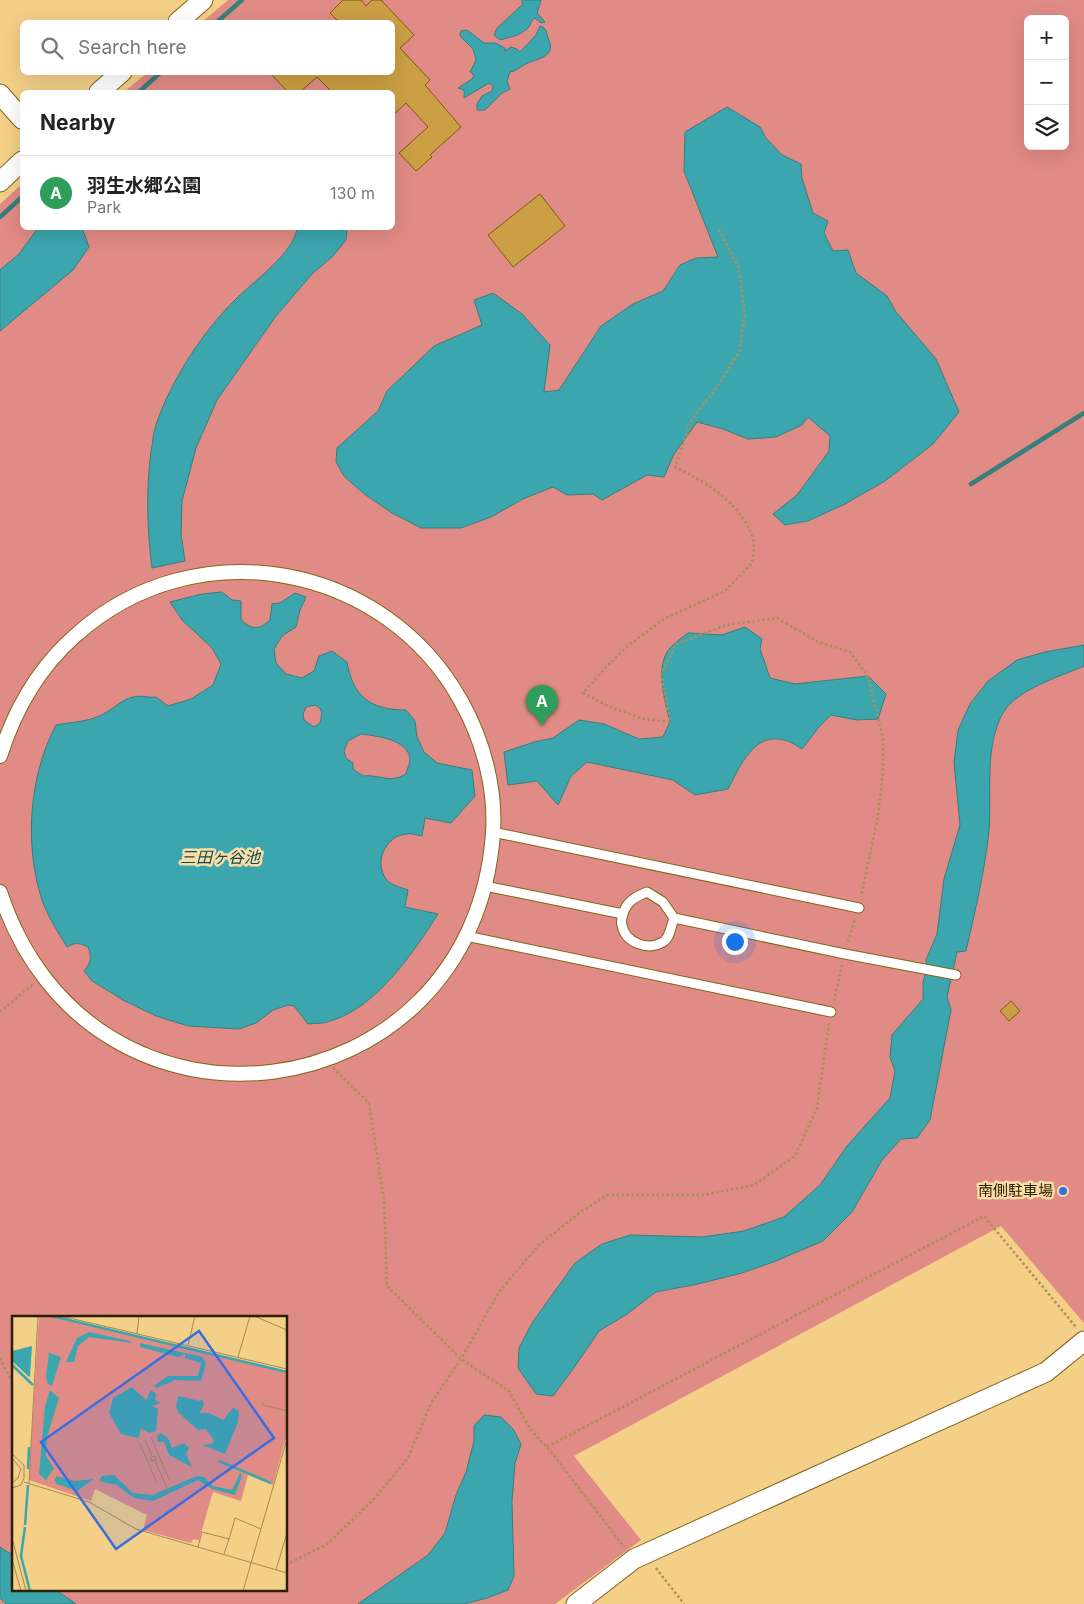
<!DOCTYPE html>
<meta charset="utf-8">
<style>
:root{--surface:#fff;--page:#f6f6f6;--text:#222;--muted:#767676;--line:#e0e0e0;--accent:#2563eb}
body{margin:0;font-family:Inter,"Noto Sans JP",sans-serif;background:var(--page);color:var(--text)}
.controls{position:absolute;right:15px;top:15px;display:grid;overflow:hidden;border-radius:8px;box-shadow:0 5px 20px #0002}
.controls button{width:45px;height:45px;display:grid;place-items:center;padding:0;border:0;border-bottom:1px solid var(--line);background:var(--surface);color:var(--text);font:25px sans-serif}
.you{position:absolute;left:734px;top:941px;width:18px;height:18px;margin:-12px;border:4px solid #fff;border-radius:50%;background:#1a73e8;box-shadow:0 0 0 8px #1a73e833}
.badge{display:grid;place-items:center;width:32px;height:32px;border-radius:50%;background:var(--accent);color:#fff;font-size:16px;font-weight:700}
.pin{position:absolute;translate:-50% -41px;filter:drop-shadow(0 1px 2px #0008)}
.pin::after{content:'';position:absolute;top:26px;width:18px;height:15px;background:inherit;clip-path:polygon(0 0,100% 0,50% 100%)}
.list{margin:0;padding:0;list-style:none}
h2{display:flex;justify-content:space-between;align-items:center;height:65px;margin:0;padding:0 20px;font-size:21px}
h2 small{font-size:16px;font-weight:400;color:var(--muted)}
.list li{display:grid;grid-template-columns:32px 1fr auto;gap:15px;align-items:center;box-sizing:border-box;height:75px;padding:0 20px;border-top:1px solid var(--line)}
.list b{display:block;font-size:19px;white-space:nowrap}
.list p{margin:0;font-size:16px;white-space:nowrap;color:var(--muted)}
.list em{font-size:16px;font-style:normal;color:var(--muted)}
.icon{flex:none;width:28px;height:28px;fill:none;stroke:currentColor;stroke-width:2;stroke-linecap:round;stroke-linejoin:round}
.map{position:relative;flex:none;width:1084px;height:1604px;overflow:hidden}
.search{position:absolute;background:var(--surface);box-shadow:0 5px 20px #0002;left:20px;top:20px;width:375px;height:55px;display:flex;align-items:center;gap:12px;box-sizing:border-box;padding:0 18px;border-radius:8px;color:var(--muted);font-size:19px}
.panel{position:absolute;background:var(--surface);box-shadow:0 5px 20px #0002;left:20px;top:90px;width:375px;height:140px;border-radius:8px}
.map>svg:first-child{display:block}
.green{fill:#e18b86;fill-rule:evenodd}
.water{fill:#3ca6af;stroke:#387e7b;fill-rule:evenodd}
.lines{fill:none;stroke-linecap:round;stroke-linejoin:round}
.stream{stroke:#387e7b;stroke-width:4.5}
.building{fill:#cb9f44;stroke:#7b5b0a}
.service-casing{stroke:#846418;stroke-width:11}
.pedestrian-casing{stroke:#846418;stroke-width:16}
.minor-casing{stroke:#846418;stroke-width:21}
.path{stroke:#ad9058;stroke-width:2.5;stroke-dasharray:2.5 2.5;stroke-linecap:butt}
.service{stroke:#fff;stroke-width:9}
.pedestrian{stroke:#fff;stroke-width:14}
.minor{stroke:#fff;stroke-width:19}
.poi-dot{fill:#3a6ede;stroke:#fadda6;stroke-width:2}
.labels{text-anchor:middle;stroke-width:5;stroke-linejoin:round;paint-order:stroke}
.poi-label{font-size:15px;fill:#2d1f02;stroke:#fadda6;text-anchor:end}
.water-label{font-size:16px;font-style:italic;fill:#0e4c51;stroke:#fadda6}
.inset-river{fill:none;stroke:#3ca6af;stroke-width:2.5}
.inset-road{fill:none;stroke:#a48952;stroke-width:1}
.view{fill:#3a6ede;fill-opacity:0.15;stroke:#3a6ede;stroke-width:2.5}
.inset-edge{fill:none;stroke:#2d1f02;stroke-width:2.5}
</style>
<div class="map">
<svg width="1084" height="1604" viewBox="0 0 1084 1604">
<rect width="100%" height="100%" fill="#f3cf88"/>
<!-- green -->
<path class="green" d="M228 0H1084V1323L1001 1226 574 1456 641 1540 555 1604H0V204L22 184V228H392V92H124L147 73 392 72V22H202ZM1028 19H1065V146H1028ZM14 1318H286V1590H14Z"/>
<!-- water -->
<path class="water" d="M522 0H541L537 13 545 22 541 23 535 18C530 21 532 23 528 28 520 36 510 37 500 40L494 35 497 28 522 5Z
M540 26C547 28 546 32 548 38 558 58 536 58 524 65 519 68 516 71 510 72L507 81 510 89 502 93 485 110H477V104L482 96 492 91 493 86 489 83 464 98V90L458 88 472 79 474 75 470 72 476 60 473 49 460 36 461 31 467 30 484 43H496L505 48V51L511 47 517 49 520 52 536 35Z
M727 107 760 127 766 138 782 155 801 164 802 178 813 213 828 221 824 233 833 251 848 250 856 273 887 296 896 312 936 359 959 412 933 444 885 481 845 504 808 521 785 525 773 514 797 495 829 451 830 436 808 417 802 425 776 437 748 439 723 429 697 422 674 454 664 477 647 475 602 500 593 494 567 495 553 487 523 499 491 517 461 528H421L392 513 363 493 344 476 336 462 337 448 378 411 387 391 434 346 482 325 474 300 493 293 522 314 550 345 544 392 559 390 601 326 633 304 663 291 680 265 696 258 718 257 684 171 685 132Z
M38 228H82L89 247 73 270 0 331V270L19 254Z
M297 228H347L346 240 333 256 312 274 276 316 217 400 196 448 182 501 181 534 185 561 152 568C147 529 146 490 151 451 153 443 153 433 156 425 171 380 203 331 237 298 255 280 294 253 297 228Z
M222 592 232 600 241 601V620C252 630 259 630 270 620L272 604 280 603 295 593 306 597 300 610 296 627 282 636 274 649 276 663 286 674 302 678 314 671 319 656 332 651 347 662C353 697 371 710 406 710L415 721 417 737 424 752 437 763 472 770 475 796 451 823 425 818 422 836C417 835 410 833 406 834 385 836 373 864 387 880 392 886 401 887 408 890L405 907 438 914C413 953 375 1010 327 1022 321 1024 314 1023 308 1024L294 1006 288 1005 273 1010 256 1023 239 1029 188 1026 156 1016 123 1000 92 981 84 971C91 963 92 957 88 947 80 943 75 942 67 947 58 932 48 917 42 900 24 844 29 776 56 725 70 722 87 722 99 716 112 711 120 700 133 697 140 695 149 698 156 697L168 706 191 699 213 685 221 664 212 648 182 620 170 602 202 594ZM315 705C324 709 322 715 320 723L314 727 304 720 303 714 306 707ZM361 734C376 736 408 739 410 759 410 764 407 769 406 774 389 784 380 774 363 776L353 769V763L346 758 344 751 348 741Z
M745 627 762 639 760 649 770 678 795 684 868 676 886 694 878 719 857 720 831 715 819 727 802 749C797 746 790 741 784 740 753 732 740 767 728 789L695 795 673 780 587 762 571 776 558 805 537 781 508 785 504 752 534 742 553 738 579 720 604 724 639 739 663 737 670 722C665 702 656 671 667 652 671 645 682 638 688 633L722 635Z
M1084 645V666C1059 677 1017 689 1003 713 984 746 992 794 989 830 985 871 975 911 966 951L957 952 947 997 951 1010 930 1120 917 1138 901 1139 882 1160 852 1212 823 1241 776 1261 742 1273 698 1284 656 1292 627 1314 599 1331 573 1369 553 1396 536 1394 518 1368 519 1348 532 1323 575 1263 602 1244 630 1235 702 1237 744 1231 784 1217 820 1185 847 1146 890 1098 895 1071 890 1057 892 1035 923 999V982L927 969 926 960 937 934 944 879 960 825 954 762 958 730 970 704 988 681 1017 660 1045 652Z
M484 1415 501 1417 513 1429 521 1444 515 1463 512 1501 514 1576 508 1590 487 1598 464 1604H358L428 1555 445 1533 456 1495 466 1472 474 1441V1426Z
M0 1547 14 1556V1590H56L76 1604H6L0 1598Z"/>
<g class="lines">
<!-- stream -->
<path class="stream" d="M217 22 242 0
M139 92 161 72
M0 217 22 197
M971 484 1084 413"/>
</g>
<!-- building -->
<path class="building" d="M343 0H361L366 6 372 0H381L414 35 400 48 430 80 425 85 461 127 430 155 432 157 416 171 399 153 428 127 406 103 392 116V92H332L317 77 300 92H288L269 72H392V22H339L330 13Z
M540 194 565 226 513 267 488 235Z
M1011 1001 1020 1011 1009 1021 1000 1011Z"/>
<g class="lines">
<!-- service casing -->
<g class="service-casing">
<path id="service" d="M493 832 859 908
M485 886 623 914C622 917 621 922 622 925 625 943 648 951 663 942 670 938 671 926 674 918L663 902 647 892C635 897 627 901 623 914
M674 918 845 954 956 975
M466 936 831 1012"/>
</g>
<!-- pedestrian casing -->
<g class="pedestrian-casing">
<path id="pedestrian" d="M0 756C15 709 39 667 76 635 195 528 384 562 461 701 483 740 496 788 493 833 473 1116 90 1167 0 892"/>
</g>
<!-- minor casing -->
<g class="minor-casing">
<path id="minor" d="M178 22 203 0
M99 92 122 72
M0 94 22 119
M0 182 22 161
M576 1604 634 1559 1046 1372 1084 1341"/>
</g>
<!-- path -->
<path class="path" d="M719 230 738 266 745 314 739 352 715 390 692 419 675 467C707 483 742 503 753 539 755 546 753 556 752 563L725 591 664 619 629 645 608 665 583 693 610 707 644 719 670 722 661 675 676 644 726 625 777 618 818 642 850 652 868 676 883 739V774L878 816 861 897
M848 942 855 919
M834 1001 842 965
M0 1012 33 984
M333 1068 369 1103 384 1200 387 1286 461 1359 509 1391 530 1429 552 1453 624 1547
M0 1358 14 1387
M547 1447 984 1216 1076 1327
M286 1565 327 1544 375 1498 408 1458 431 1403 461 1359 499 1292 538 1246 579 1213 607 1195H704L754 1185 795 1156 817 1108 829 1023
M656 1568 684 1604"/>
<!-- service -->
<use href="#service" class="service"/>
<!-- pedestrian -->
<use href="#pedestrian" class="pedestrian"/>
<!-- minor -->
<use href="#minor" class="minor"/>
</g>
<!-- markers -->
<circle class="poi-dot" cx="1063" cy="1191" r="5"/>
<g class="labels">
<!-- poi labels -->
<g class="poi-label">
<text x="1053" y="1196">南側駐車場</text>
</g>
<!-- water labels -->
<g class="water-label">
<text x="220" y="863">三田ヶ谷池</text>
</g>
</g>
<!-- overview -->
<g transform="translate(12 1316)">
<rect width="275" height="275" fill="#f3cf88"/>
<path d="M27 0H43L275 55V118L261 169 236 159 229 185 201 176 187 224 181 223 179 227 131 214 135 199 83 173 79 185 17 164Z" fill="#e18b86"/>
<path d="M77 16 118 25 120 27 77 21 66 30 62 46H54L65 22ZM128 27 190 41 194 47 189 65 163 64 145 72 142 70 156 60H186L189 47 173 42V38L166 41 128 31ZM20 30 18 60 17 61 0 45V35ZM37 37 49 41 40 70 36 68 34 61ZM120 71 134 84 139 74 144 78 143 84 149 87 140 90 146 93 144 115 137 117 129 112 127 122 109 118 97 97 101 82ZM38 74 47 82 35 121 34 140 42 152 34 164 27 158 33 90ZM166 80 188 85 190 83 192 89 187 97H197L211 104 221 92 227 95 226 106 213 138 190 129 200 128 202 124 194 113 186 114 167 97 164 90ZM148 117 156 122 160 132 172 127 177 132 174 138 180 151 157 139 152 126H146L145 120ZM228 157 230 160 223 179 200 173 186 164 141 185 122 182 105 169 87 165 90 160 102 159 121 177 140 179 185 160 192 161 201 170 220 174ZM45 160 63 165 82 163 65 175 45 168 42 164Z" fill="#3ca6af"/>
<path class="inset-river" d="M40 0 275 56M0 49 21 69M207 145 259 167M16 153 17 131M13 209 16 169M13 211 9 240 18 275"/>
<path class="inset-road" d="M49 0 275 53M242 0 275 14M125 18 127 0M176 29 183 0M226 41 238 0M250 85 251 89 275 95M139 121 157 163M133 124 140 140 138 144 143 145 144 141 140 140M127 126 145 167M0 138 12 149V162L9 169 0 172M0 142 9 153 6 162 0 167M143 145 157 177M12 166 77 186 124 213 275 257M17 167 26 0M0 222 14 275M186 231 190 216 217 223 223 202 249 213M212 238 217 223M0 243 9 275M264 254 275 217M231 275 275 123"/>
<path class="view" d="M187 15 262 122 104 233 29 126Z"/>
<rect width="275" height="275" class="inset-edge"/>
</g>
</svg>
<div class="controls">
<button>+</button>
<button>−</button>
<button><svg class="icon" aria-label="layers" viewBox="0 0 24 24"><path d="M12 4l9 5-9 5-9-5zM3 14l9 5 9-5"/></svg></button>
</div>
<div class="you"></div>
<div class="pin badge" style="left:542px;top:726px;background:#2e9e5b">A</div>
<div class="search"><svg class="icon" aria-label="search" viewBox="0 0 24 24"><circle cx="10" cy="10" r="6"/><path d="M15 15l6 6"/></svg>Search here</div>
<section class="panel">
<h2>Nearby<small></small></h2>
<ul class="list">
<li><span class="badge" style="background:#2e9e5b">A</span><div><b>羽生水郷公園</b><p>Park</p></div><em>130 m</em></li>
</ul>
</section>
</div>
